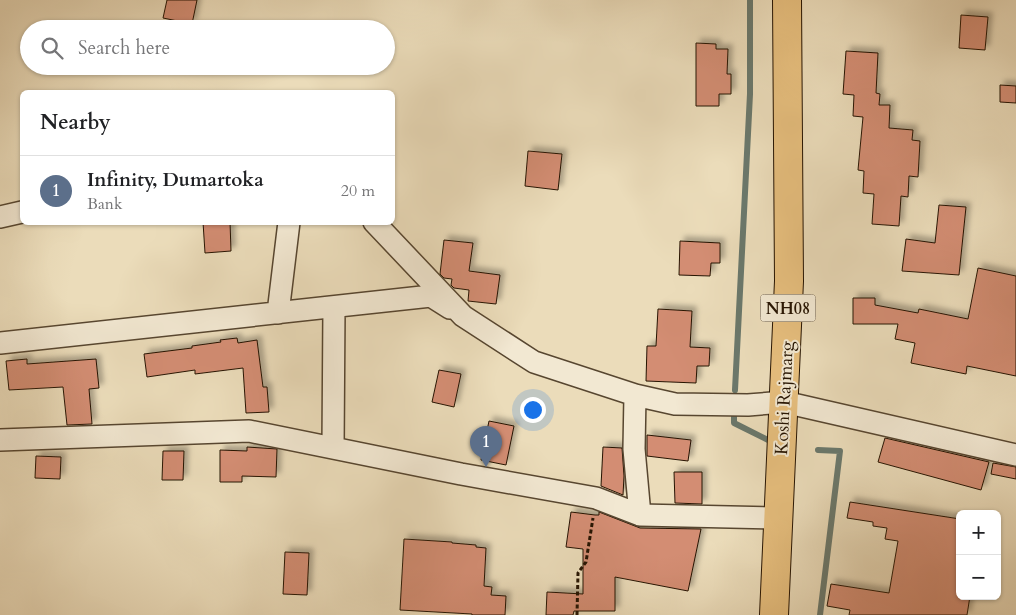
<!DOCTYPE html>
<meta charset="utf-8">
<style>
:root{--surface:#fff;--page:#f2f2f2;--text:#202124;--muted:#757577;--line:#e0e0e0;--accent:#0f766e}
body{margin:0;font-family:Cardo,serif;background:var(--page);color:var(--text)}
.controls{position:absolute;right:15px;bottom:15px;display:grid;overflow:hidden;border-radius:8px;box-shadow:0 1px 4px #0004}
.controls button{width:45px;height:45px;display:grid;place-items:center;padding:0;border:0;border-bottom:1px solid var(--line);background:var(--surface);color:var(--text);font:25px sans-serif}
.you{position:absolute;left:532px;top:409px;width:18px;height:18px;margin:-12px;border:4px solid #fff;border-radius:50%;background:#1a73e8;box-shadow:0 0 0 8px #1a73e833}
.badge{display:grid;place-items:center;width:32px;height:32px;border-radius:50%;background:var(--accent);color:#fff;font-size:16px;font-weight:700}
.pin{position:absolute;translate:-50% -41px;filter:drop-shadow(0 1px 2px #0008)}
.pin::after{content:'';position:absolute;top:26px;width:18px;height:15px;background:inherit;clip-path:polygon(0 0,100% 0,50% 100%)}
.list{margin:0;padding:0;list-style:none}
h2{display:flex;justify-content:space-between;align-items:center;height:65px;margin:0;padding:0 20px;font-size:21px}
h2 small{font-size:16px;font-weight:400;color:var(--muted)}
.list li{display:grid;grid-template-columns:32px 1fr auto;gap:15px;align-items:center;box-sizing:border-box;height:70px;padding:0 20px;border-top:1px solid var(--line)}
.list b{display:block;font-size:19px;white-space:nowrap}
.list p{margin:0;font-size:16px;white-space:nowrap;color:var(--muted)}
.list em{font-size:16px;font-style:normal;color:var(--muted)}
.icon{flex:none;width:28px;height:28px;fill:none;stroke:currentColor;stroke-width:2;stroke-linecap:round;stroke-linejoin:round}
.map{position:relative;flex:none;width:1016px;height:615px;overflow:hidden}
.search{position:absolute;background:var(--surface);box-shadow:0 1px 4px #0004;left:20px;top:20px;width:375px;height:55px;display:flex;align-items:center;gap:12px;box-sizing:border-box;padding:0 18px;border-radius:28px;color:var(--muted);font-size:19px}
.panel{position:absolute;background:var(--surface);box-shadow:0 1px 4px #0004;left:20px;top:90px;width:375px;height:135px;border-radius:8px}
.map>svg:first-child{display:block}
.lines{fill:none;stroke-linecap:round;stroke-linejoin:round}
.stream{stroke:#6a786c;stroke-width:6}
.building{fill:#d38d73;stroke:#261402;filter:url(#shadow)}
.minor-casing{stroke:#574630;stroke-width:24}
.primary-casing{stroke:#261402;stroke-width:30}
.path{stroke:#261402;stroke-width:3;stroke-dasharray:4 2.5;stroke-linecap:butt}
.minor{stroke:#f2e8d2;stroke-width:21}
.primary{stroke:#e6be7d;stroke-width:28}
.labels{text-anchor:middle;stroke-width:4;stroke-linejoin:round;paint-order:stroke}
.shield{fill:#f2e8d2;stroke:#635440;stroke-width:1}
.shield-label{font-size:16px;font-weight:bold;fill:#261402}
.street-label{font-size:18px;fill:#261402;stroke:#f2e8d2}
</style>
<div class="map">
<svg width="1016" height="615" viewBox="0 0 1016 615">
<defs>
<filter id="shadow"><feDropShadow dx="4.5" dy="-4.5" stdDeviation="2.5" flood-color="#0004"/></filter>
</defs>
<rect width="100%" height="100%" fill="#ebdcba"/>
<filter id="stains"><feTurbulence type="fractalNoise" baseFrequency=".004" numOctaves="4"/><feColorMatrix values="0 0 0 0 .2 0 0 0 0 .09 0 0 0 0 .02 0 0 0 .5 -.17"/></filter>
<radialGradient id="worn" r=".72"><stop offset=".6" stop-color="#630" stop-opacity="0"/><stop offset="1" stop-color="#630" stop-opacity=".3"/></radialGradient>
<g class="lines">
<!-- stream -->
<path class="stream" d="M735 390 750 94V0
M734 413V423L772 442
M818 450 840 451 820 615"/>
</g>
<!-- building -->
<path class="building" d="M167 0H197L192 24 163 18Z
M961 15 988 17 985 50 959 48Z
M696 43 716 44V49H728L727 74H731V94H719V106H696Z
M846 51 878 53 876 93 880 94 879 105H890L889 128 913 130 912 140 920 141 918 177 909 176 908 197 901 196 899 226 872 224 874 194 863 193 864 171 858 170 863 117 853 116 854 95 843 94Z
M1000 85 1016 86V103L1000 102Z
M528 151 562 154 558 190 525 186Z
M939 205 966 207 959 275 902 271 906 239 935 243Z
M203 222H230L231 251 205 253Z
M444 240 473 243 469 271 500 275 496 304 468 301 469 290 454 288 451 285 452 279 444 278 440 274Z
M680 241 720 243V263H711L710 276 679 275Z
M978 268 1016 276V376L967 366 966 374 911 363 915 343 895 339 898 324H853V298H875V305L918 313 919 309 968 319Z
M658 309 692 311 690 347 710 348 709 366H697L696 383 646 381 647 346H656Z
M237 338 238 343 257 340 263 387H267L269 412 246 413 243 368 195 374V370L147 377 144 354 192 348V346L221 342 220 340Z
M27 359V364L96 359 99 388 89 389 92 424 67 425 63 387 9 390 6 361Z
M439 370 461 374 454 407 432 402Z
M489 421 514 426 506 465 481 460Z
M647 435 691 440 688 461 647 456Z
M885 438 989 462 981 490 878 462Z
M247 447 277 449 276 477 242 476V482H220V450L247 451Z
M603 447 622 448 624 476 623 495 601 486Z
M163 451H184L183 480H162Z
M36 456 61 457 60 479 35 478Z
M993 463 1016 467V479L991 474Z
M674 472H702V504L675 503Z
M850 502 960 519V596H970L967 615H849L850 610 827 606 831 584 889 593 898 541 885 539 887 528 873 526V522L847 518Z
M571 512 595 515H599V512L640 528 701 529 688 591 615 577V611H574L573 615H546L547 592 583 594V549L566 547Z
M404 539 452 542V543L476 545V547L486 548 484 586 492 587 491 595 506 596 505 615H472V614L400 610Z
M285 552 309 553 307 595 283 594Z"/>
<g class="lines">
<!-- minor casing -->
<g class="minor-casing">
<path id="minor" d="M0 217 22 212
M374 222 463 316 534 362 635 395 675 404 748 405 784 402 1016 455
M278 313 289 222
M0 343 431 296 450 308
M0 440 249 431 461 474 596 498 640 515 634 449 635 395
M333 448 334 307
M640 515 778 518"/>
</g>
<!-- primary casing -->
<g class="primary-casing">
<path id="primary" d="M774 615 789 281 787 0"/>
</g>
<!-- path -->
<path class="path" d="M577 615 578 573 586 562 593 518"/>
<!-- minor -->
<use href="#minor" class="minor"/>
<!-- primary -->
<use href="#primary" class="primary"/>
</g>
<g class="labels">
<!-- shield labels -->
<rect class="shield" x="760.5" y="294.5" width="55" height="27" rx="4"/>
<g class="shield-label">
<text x="788" y="314">NH08</text>
</g>
<!-- street labels -->
<g class="street-label">
<text transform="translate(784 398) rotate(-87)" y="6">Koshi Rajmarg</text>
</g>
</g>
<rect width="100%" height="100%" filter="url(#stains)"/>
<rect width="100%" height="100%" fill="url(#worn)"/>
</svg>
<div class="controls">
<button>+</button>
<button>−</button>
</div>
<div class="you"></div>
<div class="pin badge" style="left:486px;top:467px;background:#5c6f8a">1</div>
<div class="search"><svg class="icon" aria-label="search" viewBox="0 0 24 24"><circle cx="10" cy="10" r="6"/><path d="M15 15l6 6"/></svg>Search here</div>
<section class="panel">
<h2>Nearby<small></small></h2>
<ul class="list">
<li><span class="badge" style="background:#5c6f8a">1</span><div><b>Infinity, Dumartoka</b><p>Bank</p></div><em>20 m</em></li>
</ul>
</section>
</div>
